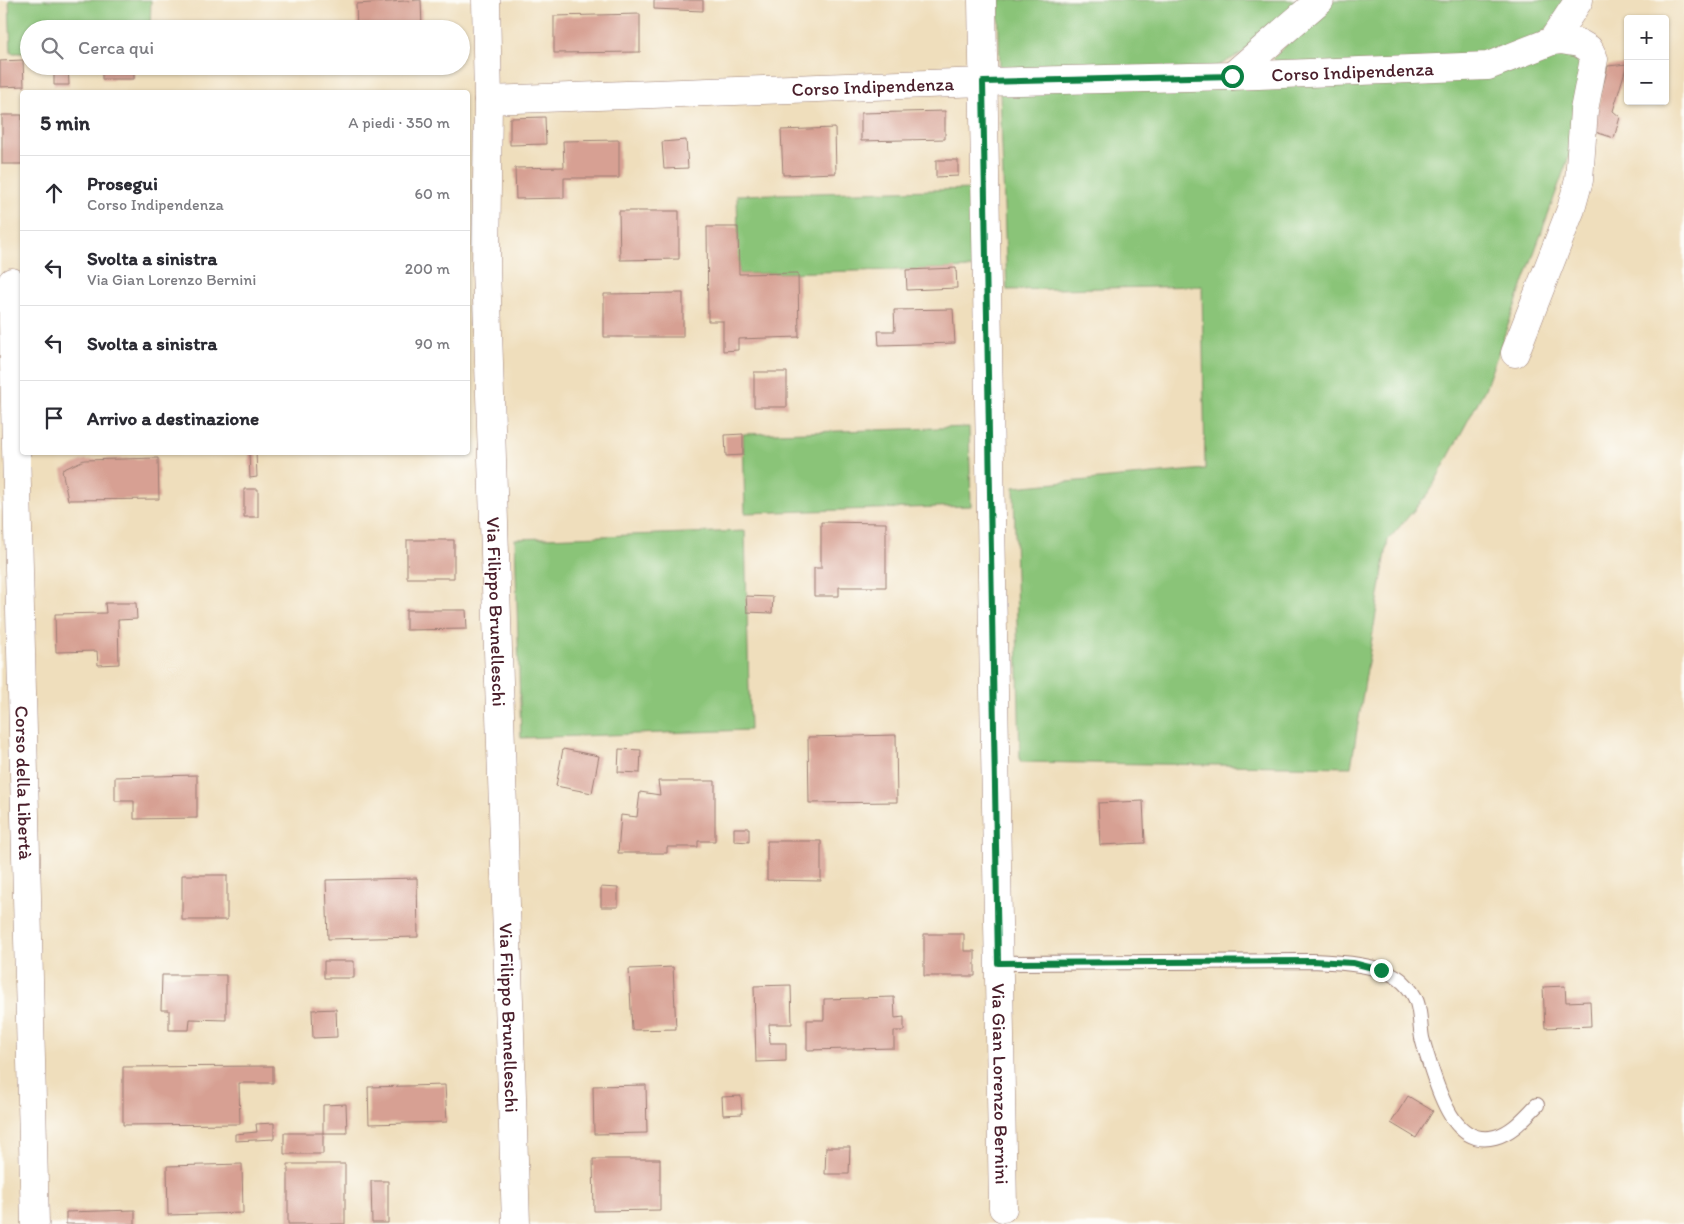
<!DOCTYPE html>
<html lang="it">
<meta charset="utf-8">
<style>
:root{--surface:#fff;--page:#f2f2f3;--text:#2b2b33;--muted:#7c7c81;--line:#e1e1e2}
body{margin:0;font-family:Itim,sans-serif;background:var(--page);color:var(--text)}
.controls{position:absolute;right:15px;top:15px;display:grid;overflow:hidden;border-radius:5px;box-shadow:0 1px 4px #0004}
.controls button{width:45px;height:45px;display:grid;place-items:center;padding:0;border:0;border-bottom:1px solid var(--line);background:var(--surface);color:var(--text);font:25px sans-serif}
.stop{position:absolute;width:15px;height:15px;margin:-11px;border:4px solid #0b8043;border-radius:50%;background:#fff}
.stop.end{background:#0b8043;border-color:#fff;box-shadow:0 1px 5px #0008}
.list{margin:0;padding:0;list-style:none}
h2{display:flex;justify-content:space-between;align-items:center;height:65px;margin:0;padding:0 20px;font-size:21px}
h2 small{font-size:16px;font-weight:400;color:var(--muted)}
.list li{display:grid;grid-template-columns:32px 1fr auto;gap:15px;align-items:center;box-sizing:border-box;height:75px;padding:0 20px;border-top:1px solid var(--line)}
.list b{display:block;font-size:19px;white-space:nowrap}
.list p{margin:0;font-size:16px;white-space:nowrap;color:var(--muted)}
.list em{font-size:16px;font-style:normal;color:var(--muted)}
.icon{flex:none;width:28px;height:28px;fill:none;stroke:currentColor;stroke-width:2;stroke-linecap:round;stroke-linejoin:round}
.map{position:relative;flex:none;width:1684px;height:1224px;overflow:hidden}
.search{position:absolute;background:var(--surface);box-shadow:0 1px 4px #0004;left:20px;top:20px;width:450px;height:55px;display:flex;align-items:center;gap:12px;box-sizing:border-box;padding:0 18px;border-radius:28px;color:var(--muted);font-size:19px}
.panel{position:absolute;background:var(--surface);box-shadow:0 1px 4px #0004;left:20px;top:90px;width:450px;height:365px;border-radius:5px}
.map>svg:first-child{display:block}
.green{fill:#8ac478;stroke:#6a7252}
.building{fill:#d7a093}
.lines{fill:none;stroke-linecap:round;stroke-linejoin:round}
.lane-casing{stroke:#9c7e74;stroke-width:16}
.street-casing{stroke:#9c7e74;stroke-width:29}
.lane{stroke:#fff;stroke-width:14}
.street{stroke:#fff;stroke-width:28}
.route{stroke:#0b8043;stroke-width:6}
.labels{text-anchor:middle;stroke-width:5;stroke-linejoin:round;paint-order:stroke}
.street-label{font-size:19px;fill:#4a1f2b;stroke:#fdfcf7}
</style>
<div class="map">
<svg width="1684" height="1224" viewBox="0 0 1684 1224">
<rect width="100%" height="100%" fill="#fdfcf7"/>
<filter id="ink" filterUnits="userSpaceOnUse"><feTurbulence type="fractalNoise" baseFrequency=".02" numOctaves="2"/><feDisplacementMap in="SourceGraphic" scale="10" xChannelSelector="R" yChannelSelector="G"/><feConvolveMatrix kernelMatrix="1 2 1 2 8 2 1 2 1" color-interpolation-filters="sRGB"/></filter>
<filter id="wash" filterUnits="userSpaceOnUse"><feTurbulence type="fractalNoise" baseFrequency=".0096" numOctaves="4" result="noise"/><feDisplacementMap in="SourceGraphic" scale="20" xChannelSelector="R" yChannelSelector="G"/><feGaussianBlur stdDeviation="1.12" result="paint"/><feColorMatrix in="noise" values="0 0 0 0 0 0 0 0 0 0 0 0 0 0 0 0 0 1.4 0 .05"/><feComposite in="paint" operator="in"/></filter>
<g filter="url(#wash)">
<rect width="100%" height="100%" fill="#efdebc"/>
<!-- green -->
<path class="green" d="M9 0H151L150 29H29V53H11Z
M998 0H1300L1242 53 1211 70 1000 73Z
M1332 0H1569L1552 24 1532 41 1479 58 1281 69 1273 58Z
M1554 51 1584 61 1572 148 1485 389 1429 493 1388 540 1351 767 1020 762 1014 487 1205 469 1202 286 1007 290 1000 92Z
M974 189 976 268 739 274 737 195Z
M969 427 971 506 745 513 743 434Z
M745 531 750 730 521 738 515 539Z"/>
<g id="blocks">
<!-- building -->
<path class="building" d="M421 0 422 29H357L356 4Z
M654 0H703V11L654 9Z
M640 14V52L554 53V16Z
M23 60 24 86 0 87V61Z
M1627 64 1613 111 1620 117 1614 138 1592 131 1608 66Z
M54 66H68L69 85H54Z
M102 66H134V79H102Z
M945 111V139L861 141V113Z
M2 115H22V164H2Z
M545 117 546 144 510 145V118Z
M835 128 836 173 783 175 781 130Z
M619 140V178H564V198L516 199 515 168 564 167 563 141Z
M686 140 688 168 664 169 662 142Z
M936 160H958V176L936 177Z
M619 211H679V259L620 260Z
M707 227H738L739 274 798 273 799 337 738 339V350L723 351V321H708Z
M956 268 957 288 907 290 906 270Z
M683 293V337H604V294Z
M953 309 955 343 879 345 878 331H895L894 310Z
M754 372H787V407H754Z
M743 434V455L726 456 725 435Z
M249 452H256L257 477 250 478Z
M158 458 159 499 68 500 62 470 84 460Z
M244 489H258V517H244Z
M821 522 886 523V587H839V596H814V568H821Z
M407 540H454V578H407Z
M746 596 773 597 772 613 747 612Z
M105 603H136L137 619 118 620 119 664 98 665 97 651 56 652 55 614 106 613Z
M406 610H466L467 629 406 630Z
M896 735 897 802 809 803 808 737Z
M563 749 599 756 592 793 556 786Z
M619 749 641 750 640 773 618 772Z
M197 775V818L134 819V801H115V777Z
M658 781H715V841H698V847H667V853H618L621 815 637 817 640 792 660 795Z
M1143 801 1145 843 1100 845 1098 803Z
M734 828H749V842L734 841Z
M767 841H821V881L767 880Z
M182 875H227V920H182Z
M417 878 418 937 328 939 326 880Z
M601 887 618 888V907H601Z
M924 934H964V951H975V976H924Z
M324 961H354V978H324Z
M673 967 676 1029 632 1030 629 969Z
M162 975H226V1020L190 1019 189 1030H169V1010H161Z
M791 985 792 1024H769L770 1043H786V1061L756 1062 754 986Z
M1565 986 1566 1002 1590 1001 1591 1026 1545 1028 1543 987Z
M894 997 895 1018 904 1017V1031H894V1048L807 1050V1020H824V999Z
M336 1009 337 1037 313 1038 312 1010Z
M273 1066V1083H239L240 1124 123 1125V1067Z
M445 1085 447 1122 369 1124 368 1087Z
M646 1085 647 1133 594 1134 593 1086Z
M741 1096 742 1114 723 1115 722 1097Z
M1408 1096 1433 1111 1416 1138 1391 1123Z
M346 1104 347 1133H323V1105Z
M274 1123V1139L235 1141V1134L257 1132 256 1124Z
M284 1133H323V1154H284Z
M826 1147H850L849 1174H825Z
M593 1159H660V1210L594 1211Z
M242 1164 243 1213 168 1215 167 1166Z
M288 1164H345V1224H288Z
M371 1181H388V1223H372Z
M135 1210V1224H66V1212Z"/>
</g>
</g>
<g filter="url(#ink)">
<use href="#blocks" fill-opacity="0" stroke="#9c7e74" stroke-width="1"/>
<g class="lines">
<!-- lane casing -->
<g class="lane-casing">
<path id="lane" d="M998 963 1312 961C1337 962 1385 964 1403 982 1423 1001 1418 1014 1422 1038 1425 1050 1429 1062 1433 1074 1442 1101 1458 1147 1495 1137 1513 1132 1524 1118 1537 1105"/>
</g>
<!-- street casing -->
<g class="street-casing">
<g id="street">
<path id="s1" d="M486 0 488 100 486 267 516 1224"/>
<path id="s2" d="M982 0 1003 1208"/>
<path d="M1552 41 1579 0"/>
<path d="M1232 76 1320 0"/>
<path id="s3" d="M488 100 983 82 1232 76 1488 66 1552 41 1561 40 1579 43 1589 49 1594 59 1584 110 1579 180 1571 209 1515 353"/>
<path id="s4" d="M12 282 35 1224"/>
</g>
</g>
<!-- lane -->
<use href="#lane" class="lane"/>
<!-- street -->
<use href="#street" class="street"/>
</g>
</g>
<g class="lines" filter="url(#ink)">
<!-- route -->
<path class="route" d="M1232 76 983 82 998 963 1312 961 1353 963 1381 970"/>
</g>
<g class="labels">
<!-- street labels -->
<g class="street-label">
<text dy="7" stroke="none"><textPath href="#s3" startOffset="865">Corso Indipendenza</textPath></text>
<text dy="7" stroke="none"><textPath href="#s3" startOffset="385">Corso Indipendenza</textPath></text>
<text dy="7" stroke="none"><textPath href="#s1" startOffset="612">Via Filippo Brunelleschi</textPath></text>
<text dy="7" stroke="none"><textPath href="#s4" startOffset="501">Corso della Libertà</textPath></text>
<text dy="7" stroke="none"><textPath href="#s1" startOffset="1018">Via Filippo Brunelleschi</textPath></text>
<text dy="7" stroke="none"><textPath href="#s2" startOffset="1084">Via Gian Lorenzo Bernini</textPath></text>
</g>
</g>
</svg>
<div class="controls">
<button>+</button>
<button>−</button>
</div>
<div class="stop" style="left:1232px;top:76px"></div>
<div class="stop end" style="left:1381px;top:970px"></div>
<div class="search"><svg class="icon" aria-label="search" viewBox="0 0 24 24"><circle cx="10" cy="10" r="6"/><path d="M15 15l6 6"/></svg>Cerca qui</div>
<section class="panel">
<h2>5 min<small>A piedi · 350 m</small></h2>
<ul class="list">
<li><svg class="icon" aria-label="ahead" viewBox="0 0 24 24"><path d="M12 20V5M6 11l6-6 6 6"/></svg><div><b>Prosegui</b><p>Corso Indipendenza</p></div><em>60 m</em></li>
<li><svg class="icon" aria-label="left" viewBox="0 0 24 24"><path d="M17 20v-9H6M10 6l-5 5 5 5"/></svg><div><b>Svolta a sinistra</b><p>Via Gian Lorenzo Bernini</p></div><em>200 m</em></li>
<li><svg class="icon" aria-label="left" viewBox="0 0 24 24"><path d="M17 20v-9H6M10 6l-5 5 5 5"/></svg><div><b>Svolta a sinistra</b></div><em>90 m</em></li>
<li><svg class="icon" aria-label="arrive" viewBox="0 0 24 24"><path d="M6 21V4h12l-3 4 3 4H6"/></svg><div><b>Arrivo a destinazione</b></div></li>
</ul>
</section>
</div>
